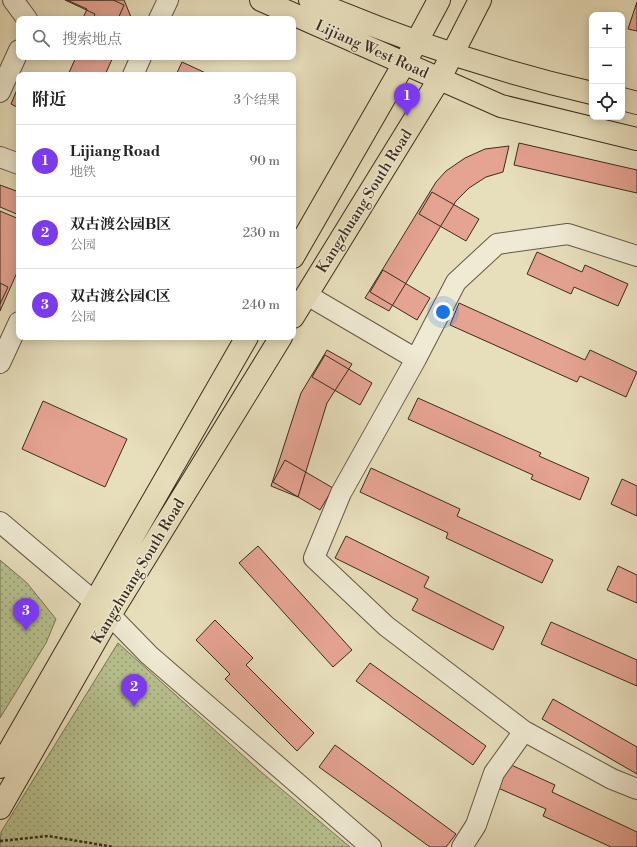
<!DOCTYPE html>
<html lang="zh">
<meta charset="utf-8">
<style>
:root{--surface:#fff;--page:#f2f2f2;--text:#222;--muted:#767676;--line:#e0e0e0;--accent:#7c3aed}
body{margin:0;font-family:"Libre Bodoni","Noto Serif SC",serif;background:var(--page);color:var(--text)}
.controls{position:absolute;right:12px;top:12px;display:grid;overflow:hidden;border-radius:8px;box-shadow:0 2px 10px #0003}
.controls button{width:36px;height:36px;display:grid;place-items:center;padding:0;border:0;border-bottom:1px solid var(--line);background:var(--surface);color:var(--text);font:20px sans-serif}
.you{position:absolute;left:443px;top:312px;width:14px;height:14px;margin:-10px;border:3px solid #fff;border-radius:50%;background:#1a73e8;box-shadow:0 0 0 6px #1a73e833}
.badge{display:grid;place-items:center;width:26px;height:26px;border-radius:50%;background:var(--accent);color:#fff;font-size:13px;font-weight:700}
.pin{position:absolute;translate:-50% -33px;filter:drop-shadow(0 1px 2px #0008)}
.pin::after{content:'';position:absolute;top:21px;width:14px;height:12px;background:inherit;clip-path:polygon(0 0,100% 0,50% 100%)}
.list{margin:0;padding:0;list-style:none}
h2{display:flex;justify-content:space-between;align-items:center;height:52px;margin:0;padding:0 16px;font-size:17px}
h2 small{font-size:13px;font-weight:400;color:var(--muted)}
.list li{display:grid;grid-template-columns:26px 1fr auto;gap:12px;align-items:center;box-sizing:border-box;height:72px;padding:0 16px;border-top:1px solid var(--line)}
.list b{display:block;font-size:15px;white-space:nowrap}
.list p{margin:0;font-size:13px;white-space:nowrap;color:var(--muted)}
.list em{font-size:13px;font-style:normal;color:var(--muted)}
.icon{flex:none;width:22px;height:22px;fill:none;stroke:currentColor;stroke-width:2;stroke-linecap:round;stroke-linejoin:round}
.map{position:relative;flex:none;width:637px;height:847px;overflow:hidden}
.search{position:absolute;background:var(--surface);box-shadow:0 2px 10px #0003;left:16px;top:16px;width:280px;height:44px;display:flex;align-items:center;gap:10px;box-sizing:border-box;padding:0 14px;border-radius:8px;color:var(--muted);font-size:15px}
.panel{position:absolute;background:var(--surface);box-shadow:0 2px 10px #0003;left:16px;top:72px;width:280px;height:268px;border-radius:8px}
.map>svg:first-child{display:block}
.park{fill:url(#park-dots);stroke:#787657}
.building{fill:#e5a391;stroke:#3a2c1f}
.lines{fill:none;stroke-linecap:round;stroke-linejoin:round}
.minor-casing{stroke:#655846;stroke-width:22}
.major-casing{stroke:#3a2c1f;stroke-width:24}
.path{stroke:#3a2c1f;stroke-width:2.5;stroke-dasharray:3 2;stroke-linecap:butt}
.minor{stroke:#efead3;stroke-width:20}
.major{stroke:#e7debb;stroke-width:22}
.labels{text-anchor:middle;stroke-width:3;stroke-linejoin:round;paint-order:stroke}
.street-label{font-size:15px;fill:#3a2c1f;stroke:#efead3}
</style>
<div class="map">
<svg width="637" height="847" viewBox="0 0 637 847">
<defs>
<pattern id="park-dots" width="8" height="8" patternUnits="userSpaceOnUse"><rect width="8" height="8" fill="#b7c18f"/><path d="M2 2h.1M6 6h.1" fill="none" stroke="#969d74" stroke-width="1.8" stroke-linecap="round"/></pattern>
</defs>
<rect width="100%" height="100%" fill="#e7debb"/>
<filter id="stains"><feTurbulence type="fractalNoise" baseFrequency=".005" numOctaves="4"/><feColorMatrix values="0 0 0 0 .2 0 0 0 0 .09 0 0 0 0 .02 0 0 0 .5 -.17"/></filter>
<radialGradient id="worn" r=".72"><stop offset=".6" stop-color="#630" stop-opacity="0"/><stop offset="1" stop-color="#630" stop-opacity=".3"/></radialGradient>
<!-- park -->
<path class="park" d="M0 560 27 583 56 619 46 643 0 718Z
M118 643 260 771 350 847H0L1 832Z"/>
<!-- building -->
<path class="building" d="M65 0H124L131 17 130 19H93L95 14Z
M67 0H113L124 5 118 19H86L83 18 87 9Z
M637 2V31L628 29Z
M76 57H113L105 75H68Z
M182 62 210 75H176Z
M19 85V108L11 104Z
M519 143 637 170V193L514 165Z
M509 146 503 172 486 177 469 188 456 201 389 311 365 298 436 182 446 171 465 158 485 149Z
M0 185 19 192V215L0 207Z
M432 192 479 219 466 241 419 214Z
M0 211 19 219V268L0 311Z
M537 252 582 272 585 265 628 284 618 306 574 287 571 294 527 274Z
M383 270 430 298 417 320 370 292Z
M0 283 8 287 0 304Z
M459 303 585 360 590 350 637 372 626 397 580 376 577 382 450 325Z
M327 350 352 364 327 403 298 497 271 486 301 393Z
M325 355 372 383 360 405 312 377Z
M418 398 541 453 539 456 589 478 580 500 531 479 533 475 408 419Z
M43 401 127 439 105 487 22 449Z
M285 460 333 488 320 510 273 482Z
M371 468 460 509 457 516 553 560 542 583 446 538 448 533 360 492Z
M622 479 637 486V516L611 504Z
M346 536 429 577 424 587 504 627 493 650 412 610 418 599 335 558Z
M258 546 352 650 333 667 239 563Z
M618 566 637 575V603L607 590Z
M215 620 253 658 246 665 314 733 297 751 225 679 230 674 196 640Z
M551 622 637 660V686L541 644Z
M370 663 486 746 473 765 356 681Z
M553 699 637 747V774L542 719Z
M335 745 456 834 446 847H430L319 767Z
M509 764 555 785 552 792 637 832V847H611L543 816 546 809 498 788Z"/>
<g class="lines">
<!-- minor casing -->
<g class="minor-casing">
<path id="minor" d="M13 0 27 19
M159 19 168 0
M133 75 141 57
M0 92 19 50
M0 157 19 164
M307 295 416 359
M0 363 19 322
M0 522 110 615 149 655 371 847
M524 731 612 779 637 789
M462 847 476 825 494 773 524 731 386 626 314 558 341 493 416 359 456 282 497 244 568 234 637 256"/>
</g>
<!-- major casing -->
<g class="major-casing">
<path id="major" d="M261 0 501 106 637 139
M310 0C401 39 496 71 592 93
M622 99 637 103
M293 257 417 41 439 0
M293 317 440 78 480 0
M0 767 247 337
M0 808 110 615 281 337"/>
</g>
<!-- path -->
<path class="path" d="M0 841 48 836 114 847"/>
<!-- minor -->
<use href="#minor" class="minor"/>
<!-- major -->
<use href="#major" class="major"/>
</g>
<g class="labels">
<!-- street labels -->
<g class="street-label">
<text transform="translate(372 49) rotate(24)" y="5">Lijiang West Road</text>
<text transform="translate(364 201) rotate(-58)" y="5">Kangzhuang South Road</text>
<text transform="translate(138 571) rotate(-59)" y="5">Kangzhuang South Road</text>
</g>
</g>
<rect width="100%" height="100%" filter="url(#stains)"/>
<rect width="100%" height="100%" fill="url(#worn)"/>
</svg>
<div class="controls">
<button>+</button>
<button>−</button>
<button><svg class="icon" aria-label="locate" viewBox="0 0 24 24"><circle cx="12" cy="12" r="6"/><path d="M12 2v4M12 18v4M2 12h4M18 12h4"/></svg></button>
</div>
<div class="you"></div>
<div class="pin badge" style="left:407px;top:116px">1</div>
<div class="pin badge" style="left:134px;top:707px">2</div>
<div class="pin badge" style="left:26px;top:631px">3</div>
<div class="search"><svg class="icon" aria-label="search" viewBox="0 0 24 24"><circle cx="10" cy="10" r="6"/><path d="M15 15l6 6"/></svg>搜索地点</div>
<section class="panel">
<h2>附近<small>3个结果</small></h2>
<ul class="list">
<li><span class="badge">1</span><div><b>Lijiang Road</b><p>地铁</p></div><em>90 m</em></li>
<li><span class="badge">2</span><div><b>双古渡公园B区</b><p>公园</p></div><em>230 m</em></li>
<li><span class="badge">3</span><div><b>双古渡公园C区</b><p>公园</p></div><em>240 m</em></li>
</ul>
</section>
</div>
